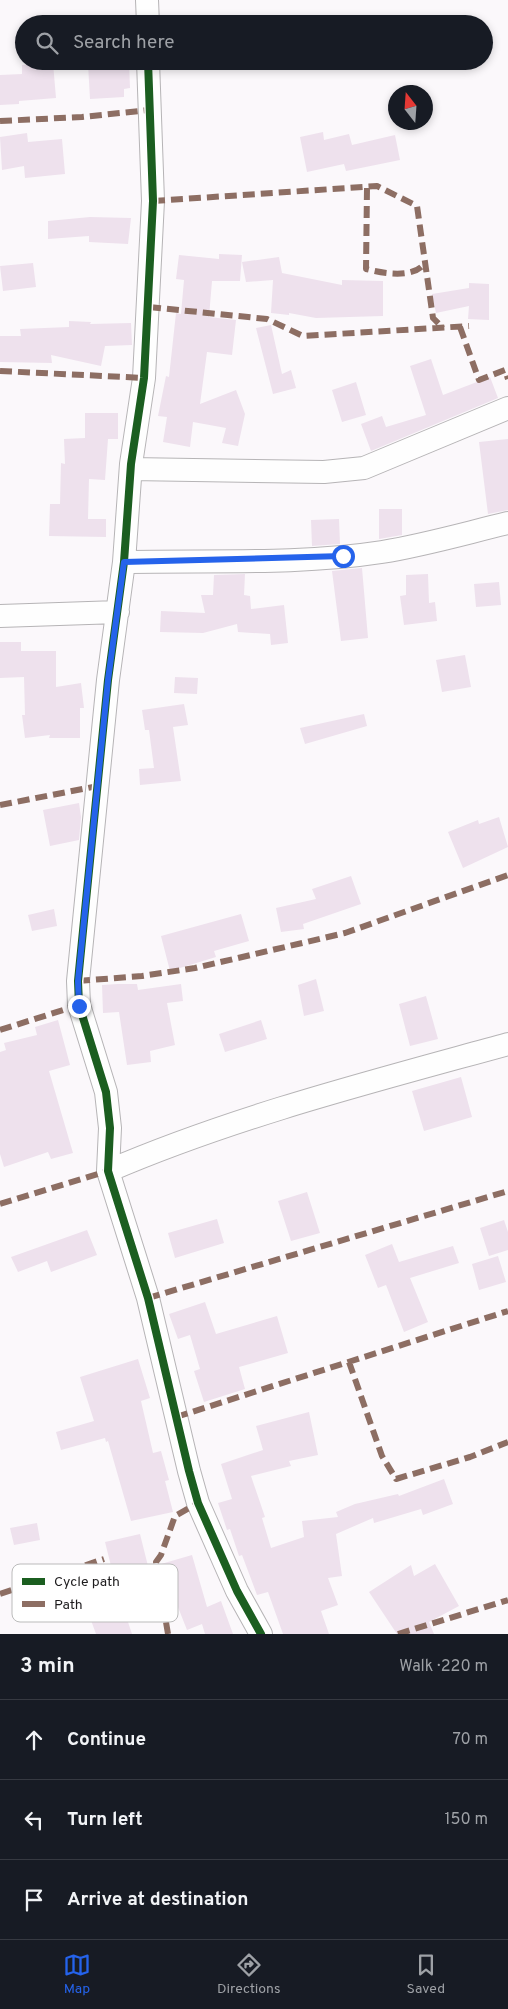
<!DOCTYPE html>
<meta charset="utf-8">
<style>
:root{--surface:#171b24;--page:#20242c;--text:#f1f3f6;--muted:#9ea1a6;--line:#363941;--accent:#2563eb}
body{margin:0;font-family:Overpass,sans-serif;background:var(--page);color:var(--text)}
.compass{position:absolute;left:388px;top:85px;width:45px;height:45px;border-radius:50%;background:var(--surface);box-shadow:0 2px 8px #0003;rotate:343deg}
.stop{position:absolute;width:15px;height:15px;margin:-11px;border:4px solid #2563eb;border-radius:50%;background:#fff}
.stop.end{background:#2563eb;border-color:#fff;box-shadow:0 1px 5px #0008}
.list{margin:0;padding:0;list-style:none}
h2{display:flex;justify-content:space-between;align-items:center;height:65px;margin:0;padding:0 20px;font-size:21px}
h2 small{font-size:16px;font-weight:400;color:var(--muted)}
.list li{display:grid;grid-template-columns:32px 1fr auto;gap:15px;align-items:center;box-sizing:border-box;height:80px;padding:0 20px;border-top:1px solid var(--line)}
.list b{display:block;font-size:19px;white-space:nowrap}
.list em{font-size:16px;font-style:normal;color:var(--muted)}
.icon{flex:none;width:28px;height:28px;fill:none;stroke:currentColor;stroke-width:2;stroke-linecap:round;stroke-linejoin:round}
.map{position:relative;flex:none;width:508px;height:1634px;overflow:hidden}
.search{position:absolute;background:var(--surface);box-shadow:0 2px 8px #0003;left:15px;right:15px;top:15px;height:55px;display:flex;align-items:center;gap:12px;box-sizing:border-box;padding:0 18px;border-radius:28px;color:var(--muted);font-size:19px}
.sheet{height:305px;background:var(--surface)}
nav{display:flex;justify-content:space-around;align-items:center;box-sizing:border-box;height:70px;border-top:1px solid var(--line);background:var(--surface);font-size:14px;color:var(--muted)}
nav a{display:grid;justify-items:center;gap:2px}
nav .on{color:var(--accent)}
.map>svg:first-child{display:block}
.building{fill:#eee1ed}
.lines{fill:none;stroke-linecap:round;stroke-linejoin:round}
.minor-casing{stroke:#b6b4b6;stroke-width:24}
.minor{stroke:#fefefe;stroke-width:22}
.quiet{stroke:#8d6e63;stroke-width:6;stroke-dasharray:12 6;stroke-linecap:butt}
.cycleway-casing{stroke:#fff;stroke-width:11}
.cycleway{stroke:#1b5e20;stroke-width:8}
.route{stroke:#2563eb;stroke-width:6}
.key{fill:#fff;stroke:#bbb;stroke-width:1}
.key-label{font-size:14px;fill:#1d1b1d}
</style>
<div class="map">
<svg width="508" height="1634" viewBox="0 0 508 1634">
<rect width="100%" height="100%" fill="#fbf8fb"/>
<!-- building -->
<path class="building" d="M129 62 130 88 124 89V97L90 99 88 64Z
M53 63 56 98 19 101V104L0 105V75L22 74V65Z
M323 132 324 140 349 134 352 145 395 135 400 160 346 171 344 164 307 172 300 137Z
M27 133 28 142 62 139 65 174 25 178 24 166 2 170 0 137Z
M90 217 131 218 128 244 89 242V236L48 239V221Z
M219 254 242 255 240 281H212L209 317 236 320 232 355 207 352 200 404 236 390 245 414 238 446 222 443 226 428 193 422 190 447 163 442 167 417 158 416 166 376 169 377 176 313 181 314 184 280 176 279 179 255 219 259Z
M279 257 282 273 342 285V280L383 281V316L316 318 289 313V315L271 313 273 280 246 282 242 262Z
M33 263 36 287 3 291 0 266Z
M469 283 489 284V320L468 319 469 306 436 313 432 294 469 288Z
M69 321 91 322 90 324 131 323 132 345 105 346 101 366 51 355 52 363 0 362V336H21L20 329 69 327Z
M271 325 282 374 291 370 296 388 273 394 256 328Z
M431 359 443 395 490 377 498 398 371 451 361 424 382 416 386 427 426 415 410 366Z
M356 382 366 415 342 422 332 390Z
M85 413H118V439H108L105 480 89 479 88 519H106V537L49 536 50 504H60L61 463 65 464 64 439 85 438Z
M508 439V510L488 514 479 442Z
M379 509H402V535L379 539Z
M339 519 340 544 312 546 311 520Z
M362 568 368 638 341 641 332 571Z
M245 574 244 595 250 596 251 609 284 605 288 643 271 645 270 634 238 632 237 624 203 633 160 632 161 611 205 613 201 595H213L214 575Z
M428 574 429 603 435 602 437 621 404 625 400 596 406 595V575Z
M499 582 501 605 476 607 474 584Z
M0 642H21V651H56V687L81 683 84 708H80V738H49L50 735 25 738 22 715H25L24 677 0 678Z
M465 655 471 687 442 692 436 660Z
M175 677 198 678 197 694 174 693Z
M184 704 188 725 173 727 181 781 140 785 139 769 154 768 149 730H145L142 710Z
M364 714 367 726 305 744 300 728Z
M79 803 81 817 79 840 50 846 43 810Z
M499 817 508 847 463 868 448 832 478 820 479 824Z
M351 876 361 904 303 924 304 929 281 932 276 908 316 899 312 889Z
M54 909 57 926 32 931 28 915Z
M241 914 249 941 214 951 216 957 170 971 161 936Z
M316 979 324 1011 304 1016 298 985Z
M118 984H137L138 990 181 984 183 1001 167 1003 175 1045 150 1051 151 1062 127 1065 119 1012 103 1013 102 985Z
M426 996 438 1039 410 1046 399 1004Z
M58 1020 70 1065 49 1071 73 1153 51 1159 48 1152 4 1167 0 1154V1052L6 1050 4 1043 37 1035 35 1027Z
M261 1020 267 1039 225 1052 219 1034Z
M461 1077 472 1117 424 1131 412 1091Z
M307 1192 320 1233 291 1241 278 1201Z
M217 1219 224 1243 175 1258 168 1233Z
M504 1220 508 1232V1250L489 1256 480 1228Z
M87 1230 97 1255 51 1272 47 1261 18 1272 11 1257Z
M392 1244 399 1262 453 1246 459 1263 410 1278 428 1322 404 1332 386 1285 378 1288 365 1255Z
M498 1256 506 1282 479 1290 472 1264Z
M205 1302 216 1334 277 1316 288 1353 239 1367 245 1389 204 1402 194 1371 200 1369 190 1335 178 1339 169 1314Z
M138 1359 150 1398 141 1401 153 1453 161 1451 169 1480 165 1481 173 1512 131 1521 108 1441 106 1442 105 1438 61 1450 56 1432 94 1421 80 1377Z
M309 1412 318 1455 289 1461 291 1466 251 1476 265 1517 262 1518 271 1548 304 1537 302 1521 338 1517 336 1512 355 1504 398 1494 399 1496 444 1479 453 1504 423 1515 421 1509 374 1523 373 1518 336 1534 342 1576 328 1578 338 1605 321 1611 329 1634H283L268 1592 257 1595 242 1555 239 1556 230 1529 227 1530 218 1503 232 1499 221 1464 263 1450 256 1426Z
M37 1523 40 1540 14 1545 10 1528Z
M140 1534 150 1574 153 1613 126 1616 132 1634H96L80 1590 112 1579 111 1575 113 1574 105 1542Z
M192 1555 207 1607 221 1601 233 1634H205L202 1624 187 1630 161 1564Z
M435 1564 459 1606 429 1622 434 1634H397L369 1592 411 1565 414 1576Z"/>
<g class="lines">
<!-- minor casing -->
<g class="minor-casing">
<path id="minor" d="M147 0 148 24
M148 61 153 201 144 378 131 464 124 562 108 680 78 981 79 1005 106 1092 110 1128 108 1171 148 1298 189 1471 198 1503 237 1591 261 1634
M131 469 324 472 364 468 508 408
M124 562C210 560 298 565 382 552 425 545 466 533 508 523
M0 616 118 612
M108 1171C236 1116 374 1081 508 1044"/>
</g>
<!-- minor -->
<use href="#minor" class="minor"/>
<!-- quiet -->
<path class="quiet" d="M0 121 82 117 149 110
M367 188 366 269C381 273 413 279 424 264
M153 201 377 186 417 206 433 318 443 328
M149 307 267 319 303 336 469 326
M460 327 479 380 505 370 508 379
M0 371 144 378
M0 805 98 786
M78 981 142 976 195 968 345 933 508 875
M0 1030 79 1005
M0 1204 108 1171
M148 1298 508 1191
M349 1362 382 1456 396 1479 470 1457 508 1442
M176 1417 508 1311
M0 1594 104 1559
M168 1634 156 1562 161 1555 175 1516 198 1503
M398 1634 508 1600"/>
<!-- cycleway casing -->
<g class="cycleway-casing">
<path id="cycleway" d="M148 61 153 201 144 378 131 464 124 562 108 680 78 981 79 1005 106 1092 110 1128 108 1171 148 1298 189 1471 198 1503 237 1591 261 1634"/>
</g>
<!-- cycleway -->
<use href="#cycleway" class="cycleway"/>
</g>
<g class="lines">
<!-- route -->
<path class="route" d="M79 1006 78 981 108 680 124 562 343 556"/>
</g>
<!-- legend -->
<rect x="12" y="1564" width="166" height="58" rx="8" class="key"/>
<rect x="22" y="1578" width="23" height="7" fill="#1b5e20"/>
<rect x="22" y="1601" width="23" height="6" fill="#8d6e63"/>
<g class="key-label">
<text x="54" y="1586">Cycle path</text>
<text x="54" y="1609">Path</text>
</g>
</svg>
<svg class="compass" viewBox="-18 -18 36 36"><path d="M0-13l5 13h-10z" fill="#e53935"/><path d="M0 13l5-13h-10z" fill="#9ea1a6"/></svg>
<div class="stop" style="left:343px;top:556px"></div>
<div class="stop end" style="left:79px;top:1006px"></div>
<div class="search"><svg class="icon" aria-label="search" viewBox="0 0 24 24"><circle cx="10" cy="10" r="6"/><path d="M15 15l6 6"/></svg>Search here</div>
</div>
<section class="sheet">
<h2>3 min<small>Walk · 220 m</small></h2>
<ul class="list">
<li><svg class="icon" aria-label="ahead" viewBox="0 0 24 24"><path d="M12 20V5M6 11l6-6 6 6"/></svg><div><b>Continue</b></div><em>70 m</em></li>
<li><svg class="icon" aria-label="left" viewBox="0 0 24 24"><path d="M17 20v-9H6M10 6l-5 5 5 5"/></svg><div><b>Turn left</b></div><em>150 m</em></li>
<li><svg class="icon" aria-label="arrive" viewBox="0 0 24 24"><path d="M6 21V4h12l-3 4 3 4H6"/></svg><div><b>Arrive at destination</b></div></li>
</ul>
</section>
<nav>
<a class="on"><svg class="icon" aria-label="map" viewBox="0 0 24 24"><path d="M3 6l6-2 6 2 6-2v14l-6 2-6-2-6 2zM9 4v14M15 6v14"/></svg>Map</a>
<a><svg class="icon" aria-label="directions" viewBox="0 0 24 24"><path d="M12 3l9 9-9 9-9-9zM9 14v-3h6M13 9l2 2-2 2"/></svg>Directions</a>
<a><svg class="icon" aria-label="saved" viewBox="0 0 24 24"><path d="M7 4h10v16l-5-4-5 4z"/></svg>Saved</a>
</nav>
